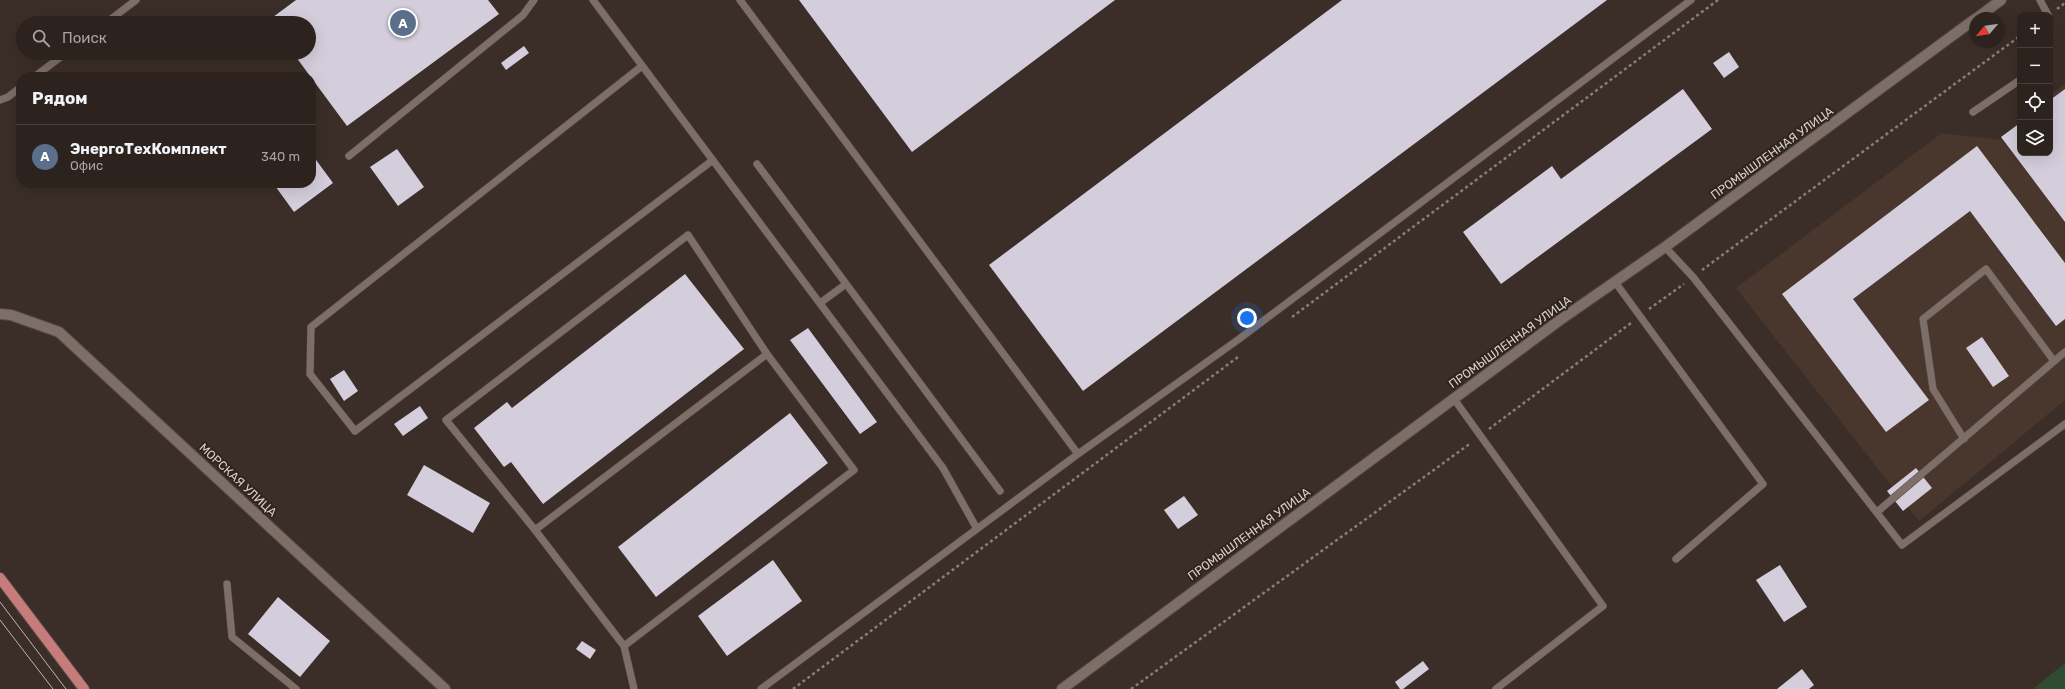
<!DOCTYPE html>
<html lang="ru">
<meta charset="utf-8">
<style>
:root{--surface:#2c221e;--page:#342a27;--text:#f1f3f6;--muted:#a6a4a4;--line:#483f3c;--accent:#b3c24b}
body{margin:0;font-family:Rubik,sans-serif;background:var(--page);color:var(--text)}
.controls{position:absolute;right:12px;top:12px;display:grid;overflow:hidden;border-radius:8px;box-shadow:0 4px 16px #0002}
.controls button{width:36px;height:36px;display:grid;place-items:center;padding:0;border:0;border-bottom:1px solid var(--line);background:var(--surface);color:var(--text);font:20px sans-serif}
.compass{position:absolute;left:1969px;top:12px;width:36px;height:36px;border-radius:50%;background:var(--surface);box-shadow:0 4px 16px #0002;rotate:241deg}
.you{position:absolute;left:1247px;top:318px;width:14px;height:14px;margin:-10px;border:3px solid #fff;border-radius:50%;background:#1a73e8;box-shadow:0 0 0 6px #1a73e833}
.badge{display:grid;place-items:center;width:26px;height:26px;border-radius:50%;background:var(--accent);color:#fff;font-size:13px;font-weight:700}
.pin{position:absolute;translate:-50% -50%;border:2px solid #fff;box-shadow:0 1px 4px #0006}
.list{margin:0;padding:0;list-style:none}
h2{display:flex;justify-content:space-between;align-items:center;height:52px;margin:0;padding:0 16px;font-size:17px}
h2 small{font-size:13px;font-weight:400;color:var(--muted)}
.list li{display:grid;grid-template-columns:26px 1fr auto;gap:12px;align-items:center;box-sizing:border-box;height:64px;padding:0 16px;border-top:1px solid var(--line)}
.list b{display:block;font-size:15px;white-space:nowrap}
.list p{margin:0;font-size:13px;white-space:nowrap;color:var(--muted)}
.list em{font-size:13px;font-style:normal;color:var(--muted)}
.icon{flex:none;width:22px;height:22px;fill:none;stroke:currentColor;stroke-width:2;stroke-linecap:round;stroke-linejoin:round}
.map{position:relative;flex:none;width:2065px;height:689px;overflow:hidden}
.search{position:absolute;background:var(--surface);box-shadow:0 4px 16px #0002;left:16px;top:16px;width:300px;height:44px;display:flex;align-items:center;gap:10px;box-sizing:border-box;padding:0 14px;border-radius:22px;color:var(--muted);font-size:15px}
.panel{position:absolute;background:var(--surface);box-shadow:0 4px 16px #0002;left:16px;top:72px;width:300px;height:116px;border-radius:16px}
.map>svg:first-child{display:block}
.commercial{fill:#49372e}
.green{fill:#2f4c33}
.building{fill:#d4cddb}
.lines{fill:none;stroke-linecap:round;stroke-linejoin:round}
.service-casing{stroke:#554a45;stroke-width:8}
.minor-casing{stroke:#554a45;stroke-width:12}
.tertiary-casing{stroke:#554a45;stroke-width:12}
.primary-casing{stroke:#554a45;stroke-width:12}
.path{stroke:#897e79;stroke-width:2.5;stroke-dasharray:3 3;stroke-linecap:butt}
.service{stroke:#7d6e67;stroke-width:7}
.minor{stroke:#7d6e67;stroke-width:10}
.tertiary{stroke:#7d6e67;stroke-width:10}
.primary{stroke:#c67c7a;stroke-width:10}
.tram{stroke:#beb5b1;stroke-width:1}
.labels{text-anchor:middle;stroke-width:4;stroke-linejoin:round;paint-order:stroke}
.street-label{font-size:12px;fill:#d8d0cc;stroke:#30241e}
</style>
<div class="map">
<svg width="2065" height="689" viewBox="0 0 2065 689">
<rect width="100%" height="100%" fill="#3b2e28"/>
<!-- commercial -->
<path class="commercial" d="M2065 83V400L1919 521 1736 288 1942 133 2000 140 2020 123V153H2050V96Z"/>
<!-- green -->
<path class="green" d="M2065 663V689H2033Z"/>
<!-- building -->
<path class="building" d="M296 0H488L499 14 347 126 293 53H309V23H271L269 20Z
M799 0H1115L912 152Z
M1342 0H1607L1083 391 989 265Z
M524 46 529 53 506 70 501 63Z
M1729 52 1739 67 1724 78 1713 63Z
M1683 89 1712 129 1501 284 1463 232 1552 166 1561 179Z
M2065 89V222L2001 137 2020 123V153H2050V100Z
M1977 146 2065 263V319L2056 326 1970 211 1853 299 1929 400 1886 432 1782 294Z
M397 149 424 187 398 206 370 167Z
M311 153 333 183 294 212 273 183H311Z
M685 274 744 349 543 504 511 462 504 467 474 428 507 402 512 408Z
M808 328 877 422 860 434 790 340Z
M1982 337 2009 376 1993 387 1966 348Z
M344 370 358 391 344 401 330 379Z
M420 406 428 418 403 436 394 424Z
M790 413 828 463 656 597 618 547Z
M424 465 490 503 473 533 407 495Z
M1916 468 1932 488 1903 511 1887 491Z
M1184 496 1198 515 1178 529 1164 510Z
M773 560 802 601 727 656 698 616Z
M1780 565 1807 607 1784 622 1756 580Z
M278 597 330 641 300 677 248 634Z
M582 641 596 650 590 659 576 649Z
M1423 661 1429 669 1403 689H1400L1395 682Z
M1802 669 1814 685 1809 689H1777Z"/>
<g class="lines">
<!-- service casing -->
<g class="service-casing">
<path id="service" d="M593 0 943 468 977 529
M740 0 1078 454
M2040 0 2048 15
M106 23 136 0
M642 66 311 327 310 374 355 431 713 160
M34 77 66 53
M0 100 8 97 21 87
M1973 112 2020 80
M349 156 523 15 534 0
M757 164 1000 491
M1665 247 1693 277 1902 545 2065 424
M1615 282 1763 484 1676 559
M820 303 846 284
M1454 399 1603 606 1496 689
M1964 439 1933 389 1923 319 1986 269 2054 361
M1877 512 2065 352
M535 530 446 420 688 235 767 354 854 470 624 646
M227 584 232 637 296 689
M634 689 624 646 535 530 767 354
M761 689 1078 454 1239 339 1691 0"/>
</g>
<!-- minor casing -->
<g class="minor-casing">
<path id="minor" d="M1977 18 2001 0
M1062 689 1560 320 1665 247 1975 19"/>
</g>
<!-- tertiary casing -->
<g class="tertiary-casing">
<path id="tertiary" d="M0 314 11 315 59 332 445 689"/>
</g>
<!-- primary casing -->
<g class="primary-casing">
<path id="primary" d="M0 578 84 689"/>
</g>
<!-- path -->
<path class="path" d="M2057 9 2065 3
M1702 270 2020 36
M1649 309 1684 284
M1292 317 1718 0
M1489 429 1631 323
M793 689 1238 357
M1131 689 1471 443"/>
<!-- service -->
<use href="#service" class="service"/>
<!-- minor -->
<use href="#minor" class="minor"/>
<!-- tertiary -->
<use href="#tertiary" class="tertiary"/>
<!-- primary -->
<use href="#primary" class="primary"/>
<!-- tram -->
<path class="tram" d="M0 602 66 689
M0 620 53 689"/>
</g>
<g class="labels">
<!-- street labels -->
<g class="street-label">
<text transform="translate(1772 153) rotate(-36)" y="4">ПРОМЫШЛЕННАЯ УЛИЦА</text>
<text transform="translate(1510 342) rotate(-36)" y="4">ПРОМЫШЛЕННАЯ УЛИЦА</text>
<text transform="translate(238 480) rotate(43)" y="4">МОРСКАЯ УЛИЦА</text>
<text transform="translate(1249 534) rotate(-36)" y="4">ПРОМЫШЛЕННАЯ УЛИЦА</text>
</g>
</g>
</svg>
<div class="controls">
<button>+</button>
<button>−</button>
<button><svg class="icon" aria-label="locate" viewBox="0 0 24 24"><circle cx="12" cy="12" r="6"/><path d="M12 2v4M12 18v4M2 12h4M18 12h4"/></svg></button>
<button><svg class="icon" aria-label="layers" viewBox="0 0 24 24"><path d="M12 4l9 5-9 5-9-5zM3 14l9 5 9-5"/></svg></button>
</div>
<svg class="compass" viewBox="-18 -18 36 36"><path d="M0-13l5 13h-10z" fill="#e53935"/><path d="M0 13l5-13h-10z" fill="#a6a4a4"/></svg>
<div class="you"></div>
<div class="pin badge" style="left:403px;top:23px;background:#5c6f8a">A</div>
<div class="search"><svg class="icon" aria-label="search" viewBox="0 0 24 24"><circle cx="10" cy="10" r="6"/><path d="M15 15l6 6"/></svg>Поиск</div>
<section class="panel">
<h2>Рядом<small></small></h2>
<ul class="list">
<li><span class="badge" style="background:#5c6f8a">A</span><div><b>ЭнергоТехКомплект</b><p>Офис</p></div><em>340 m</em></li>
</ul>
</section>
</div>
